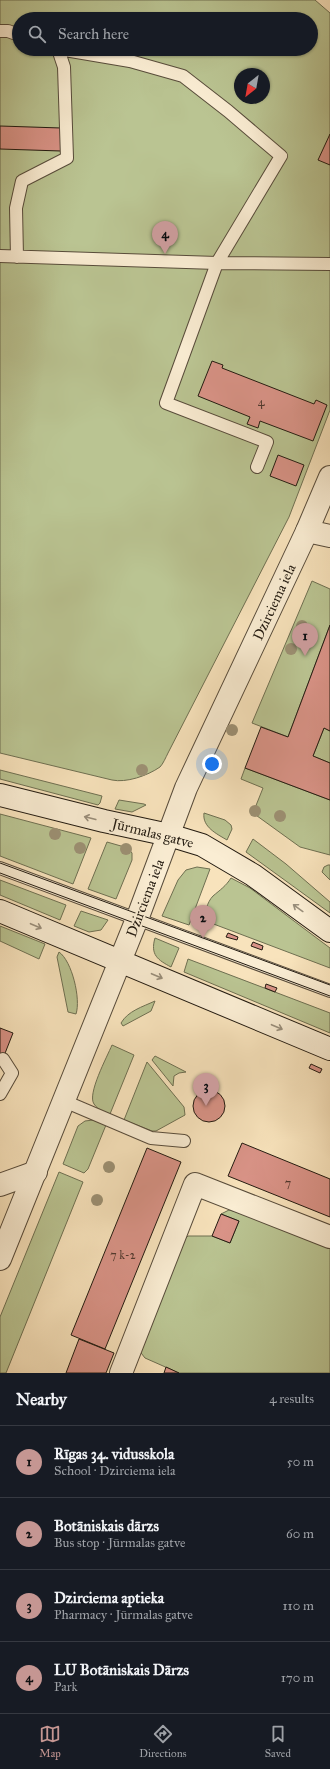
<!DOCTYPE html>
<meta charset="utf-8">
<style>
:root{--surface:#171b24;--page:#20242c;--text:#f1f3f6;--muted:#9ea1a6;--line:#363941;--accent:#c59692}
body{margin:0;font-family:"IM FELL Great Primer",serif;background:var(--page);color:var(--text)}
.compass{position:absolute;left:234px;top:68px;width:36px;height:36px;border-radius:50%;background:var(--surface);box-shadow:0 1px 3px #0004;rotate:211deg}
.you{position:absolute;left:212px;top:764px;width:14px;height:14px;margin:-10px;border:3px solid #fff;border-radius:50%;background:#1a73e8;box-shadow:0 0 0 6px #1a73e833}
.badge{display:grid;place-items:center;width:26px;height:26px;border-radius:50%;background:var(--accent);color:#111;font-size:13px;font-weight:700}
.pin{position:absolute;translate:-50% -33px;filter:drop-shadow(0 1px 2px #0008)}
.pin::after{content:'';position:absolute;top:21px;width:14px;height:12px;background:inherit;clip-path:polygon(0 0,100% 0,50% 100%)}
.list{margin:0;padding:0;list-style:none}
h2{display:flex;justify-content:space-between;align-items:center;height:52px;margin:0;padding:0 16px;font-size:17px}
h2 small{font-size:13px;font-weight:400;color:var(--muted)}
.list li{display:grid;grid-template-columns:26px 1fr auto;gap:12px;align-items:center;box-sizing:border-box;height:72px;padding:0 16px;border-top:1px solid var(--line)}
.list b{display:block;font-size:15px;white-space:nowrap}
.list p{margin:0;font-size:13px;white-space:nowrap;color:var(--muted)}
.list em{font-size:13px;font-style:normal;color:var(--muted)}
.icon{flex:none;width:22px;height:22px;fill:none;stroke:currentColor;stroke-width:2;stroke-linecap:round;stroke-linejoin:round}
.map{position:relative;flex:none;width:330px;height:1373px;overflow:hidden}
.search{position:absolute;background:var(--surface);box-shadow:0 1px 3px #0004;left:12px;right:12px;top:12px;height:44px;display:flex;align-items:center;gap:10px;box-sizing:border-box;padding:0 14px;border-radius:22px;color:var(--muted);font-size:15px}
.sheet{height:340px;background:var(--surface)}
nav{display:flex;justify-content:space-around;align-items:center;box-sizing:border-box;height:56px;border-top:1px solid var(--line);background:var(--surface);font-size:11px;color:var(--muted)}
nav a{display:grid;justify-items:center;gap:2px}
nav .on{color:var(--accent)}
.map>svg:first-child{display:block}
.green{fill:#bac492;stroke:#6e6f51;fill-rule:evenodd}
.building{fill:#d99387;stroke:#221a10}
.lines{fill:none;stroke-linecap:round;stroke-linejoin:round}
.service-casing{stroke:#584c3b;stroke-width:14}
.minor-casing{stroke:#584c3b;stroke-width:24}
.tertiary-casing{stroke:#584c3b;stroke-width:24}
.secondary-casing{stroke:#221a10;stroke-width:24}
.service{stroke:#faedd3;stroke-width:12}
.minor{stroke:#faedd3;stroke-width:22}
.tertiary{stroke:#faedd3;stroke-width:22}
.secondary{stroke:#faedd3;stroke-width:22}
.tram{stroke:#221a10;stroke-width:1}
.tree{fill:#9c9073}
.oneway{stroke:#998e7b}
.labels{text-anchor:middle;stroke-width:4;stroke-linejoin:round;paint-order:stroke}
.number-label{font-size:12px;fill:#50382e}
.street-label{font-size:14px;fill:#221a10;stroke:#faedd3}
</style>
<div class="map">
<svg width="330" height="1373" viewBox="0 0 330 1373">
<rect width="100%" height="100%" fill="#f8e3bc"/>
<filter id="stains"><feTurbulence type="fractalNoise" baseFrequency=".005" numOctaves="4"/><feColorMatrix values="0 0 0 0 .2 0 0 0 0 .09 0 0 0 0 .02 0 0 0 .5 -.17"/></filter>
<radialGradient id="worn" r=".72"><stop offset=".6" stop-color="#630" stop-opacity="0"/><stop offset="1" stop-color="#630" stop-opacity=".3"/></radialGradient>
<!-- green -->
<path class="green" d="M0 0H315L330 13V410L289 517 168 753C166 757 163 764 160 767 147 776 126 783 112 780L0 753ZM19 19H311V49H19ZM240 74H264V98H240Z
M312 581 330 589V625L288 737 252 723Z
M324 728 330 731V763L313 756Z
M245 768 330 800V855L300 847 253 813 263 788 241 779Z
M0 770 102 796 100 803 98 805 0 779Z
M119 800 144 804 146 805 132 812 115 809Z
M204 813 225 820 231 825 232 829 227 840C217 834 202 827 204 813Z
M0 814 91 838 73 884 0 856Z
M253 839 286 864 330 902V913L246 852Z
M107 842 128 848 132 853V860L116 899 88 889Z
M328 865H330V880L322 872 324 867Z
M197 867 210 869 189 925 162 916 178 880 186 870Z
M231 878 250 888 330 948V968L203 920C205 913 207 902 213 896 220 890 226 886 231 878Z
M0 880 66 905 60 920 0 895Z
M81 911 108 920 101 930 89 932 74 926Z
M0 926 45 944 39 959 0 941Z
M155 938 179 948 171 967C158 960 150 955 155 938Z
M59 952C72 961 81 999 76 1014L68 1012 57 957Z
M188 959 330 1013V1033L184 972Z
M155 1001 151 1011 123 1026 121 1023C128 1011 142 1007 155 1001Z
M112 1045 134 1055 110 1114C105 1112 98 1110 94 1104 87 1094 107 1057 112 1045Z
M155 1056 186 1072 179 1073 174 1076 173 1086 152 1060Z
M147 1062 184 1107 185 1115 156 1131H152L124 1120Z
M93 1120 106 1125 88 1169 84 1173 63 1164 78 1126 85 1121Z
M59 1172 83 1182 6 1373H0V1317Z
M229 1210 237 1212 330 1248V1373H179L145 1358 138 1349 180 1243 188 1236H212L230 1243 239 1221 221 1214Z"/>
<!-- building -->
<path class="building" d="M0 126 61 128V151L0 149Z
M330 134V165L318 160Z
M212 361 223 365 222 368 314 404 316 400 327 405 313 441 260 421 258 428 247 424 250 417 198 396Z
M278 455 304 465 296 486 270 476Z
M330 625V731L324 728 313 756 330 763V800L245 768 261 727 288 737Z
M228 933 238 937 237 940 226 937Z
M253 942 263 946 262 950 251 946Z
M266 984 277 988 275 992 265 988Z
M0 1028 13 1033 0 1066Z
M311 1064 322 1069 320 1073 309 1068Z
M193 1106a16 16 0 1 1 32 0a16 16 0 1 1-32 0Z
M242 1143 330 1179V1217L228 1176Z
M147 1148 181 1162 105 1349 71 1335Z
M221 1214 239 1221 230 1243 212 1236Z
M79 1339 114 1353 106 1373H66Z
M166 1367 179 1373H164Z"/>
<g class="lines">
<!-- service casing -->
<g class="service-casing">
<path id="service" d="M0 31H8L19 35
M59 49 130 61 183 76 228 111 281 156 217 263 166 403 267 442 257 467
M0 256 217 263 330 264
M17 257 16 208 22 181 67 158 64 67 58 49
M0 868 330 991
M0 1094 12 1073 3 1059
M64 1101 151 1138 184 1141"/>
</g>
<!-- minor casing -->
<g class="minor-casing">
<path id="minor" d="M307 531 330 536
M0 1185 36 1172
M121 1373 195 1184 330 1237"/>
</g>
<!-- tertiary casing -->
<g class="tertiary-casing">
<path id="tertiary" d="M0 1259 139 914 186 788 307 531 330 477"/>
</g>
<!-- secondary casing -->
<g class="secondary-casing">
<path id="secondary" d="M0 795 104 821 169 835 202 845 253 875 330 931
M0 911 330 1049"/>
</g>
<!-- service -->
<use href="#service" class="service"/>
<!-- minor -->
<use href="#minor" class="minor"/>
<!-- tertiary -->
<use href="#tertiary" class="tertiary"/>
<!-- secondary -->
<use href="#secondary" class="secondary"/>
<!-- tram -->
<path class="tram" d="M0 863 330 985
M0 873 330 996"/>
</g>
<!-- trees -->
<g class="tree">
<circle cx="302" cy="626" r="6"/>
<circle cx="291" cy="649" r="6"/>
<circle cx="232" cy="730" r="6"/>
<circle cx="142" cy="770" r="6"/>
<circle cx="255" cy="811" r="6"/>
<circle cx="280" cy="816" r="6"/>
<circle cx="55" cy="834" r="6"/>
<circle cx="80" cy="848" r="6"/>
<circle cx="126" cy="849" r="6"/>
<circle cx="109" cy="1167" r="6"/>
<circle cx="97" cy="1200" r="6"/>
</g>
<!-- one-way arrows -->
<defs><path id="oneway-shaft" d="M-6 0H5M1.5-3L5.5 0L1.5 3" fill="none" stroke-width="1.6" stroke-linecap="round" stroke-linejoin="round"/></defs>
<g class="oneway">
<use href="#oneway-shaft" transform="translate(90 818) rotate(-166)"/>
<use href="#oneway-shaft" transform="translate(298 908) rotate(-144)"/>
<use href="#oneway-shaft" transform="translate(36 926) rotate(23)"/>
<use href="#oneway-shaft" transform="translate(157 976) rotate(23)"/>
<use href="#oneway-shaft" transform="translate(277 1027) rotate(23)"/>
</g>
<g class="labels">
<!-- number labels -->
<g class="number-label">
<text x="261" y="406">4</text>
<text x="288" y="1187">7</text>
<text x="123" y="1259">7 k-2</text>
</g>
<!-- street labels -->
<g class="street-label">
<text transform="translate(274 602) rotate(-65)" y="5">Dzirciema iela</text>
<text transform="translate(153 833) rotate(14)" y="5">Jūrmalas gatve</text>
<text transform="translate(145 898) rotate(-69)" y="5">Dzirciema iela</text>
</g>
</g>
<rect width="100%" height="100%" filter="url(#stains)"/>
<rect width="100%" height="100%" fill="url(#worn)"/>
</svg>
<svg class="compass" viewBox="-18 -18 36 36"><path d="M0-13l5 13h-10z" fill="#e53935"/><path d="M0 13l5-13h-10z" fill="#9ea1a6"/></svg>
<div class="you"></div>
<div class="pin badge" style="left:305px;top:656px">1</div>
<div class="pin badge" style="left:203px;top:938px">2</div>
<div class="pin badge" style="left:206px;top:1106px">3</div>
<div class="pin badge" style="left:165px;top:254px">4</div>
<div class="search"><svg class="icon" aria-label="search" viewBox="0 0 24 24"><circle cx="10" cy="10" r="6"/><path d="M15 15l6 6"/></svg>Search here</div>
</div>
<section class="sheet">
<h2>Nearby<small>4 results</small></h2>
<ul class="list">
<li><span class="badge">1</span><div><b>Rīgas 34. vidusskola</b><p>School · Dzirciema iela</p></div><em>50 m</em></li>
<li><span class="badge">2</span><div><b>Botāniskais dārzs</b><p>Bus stop · Jūrmalas gatve</p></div><em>60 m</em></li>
<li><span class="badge">3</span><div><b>Dzirciema aptieka</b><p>Pharmacy · Jūrmalas gatve</p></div><em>110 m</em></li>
<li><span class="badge">4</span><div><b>LU Botāniskais Dārzs</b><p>Park</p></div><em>170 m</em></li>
</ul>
</section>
<nav>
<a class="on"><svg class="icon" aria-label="map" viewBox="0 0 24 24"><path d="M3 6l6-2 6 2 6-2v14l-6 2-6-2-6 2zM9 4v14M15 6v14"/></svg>Map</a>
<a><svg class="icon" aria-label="directions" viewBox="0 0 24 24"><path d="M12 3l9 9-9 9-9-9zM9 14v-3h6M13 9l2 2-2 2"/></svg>Directions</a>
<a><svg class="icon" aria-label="saved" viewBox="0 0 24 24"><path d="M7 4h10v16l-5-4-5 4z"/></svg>Saved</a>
</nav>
